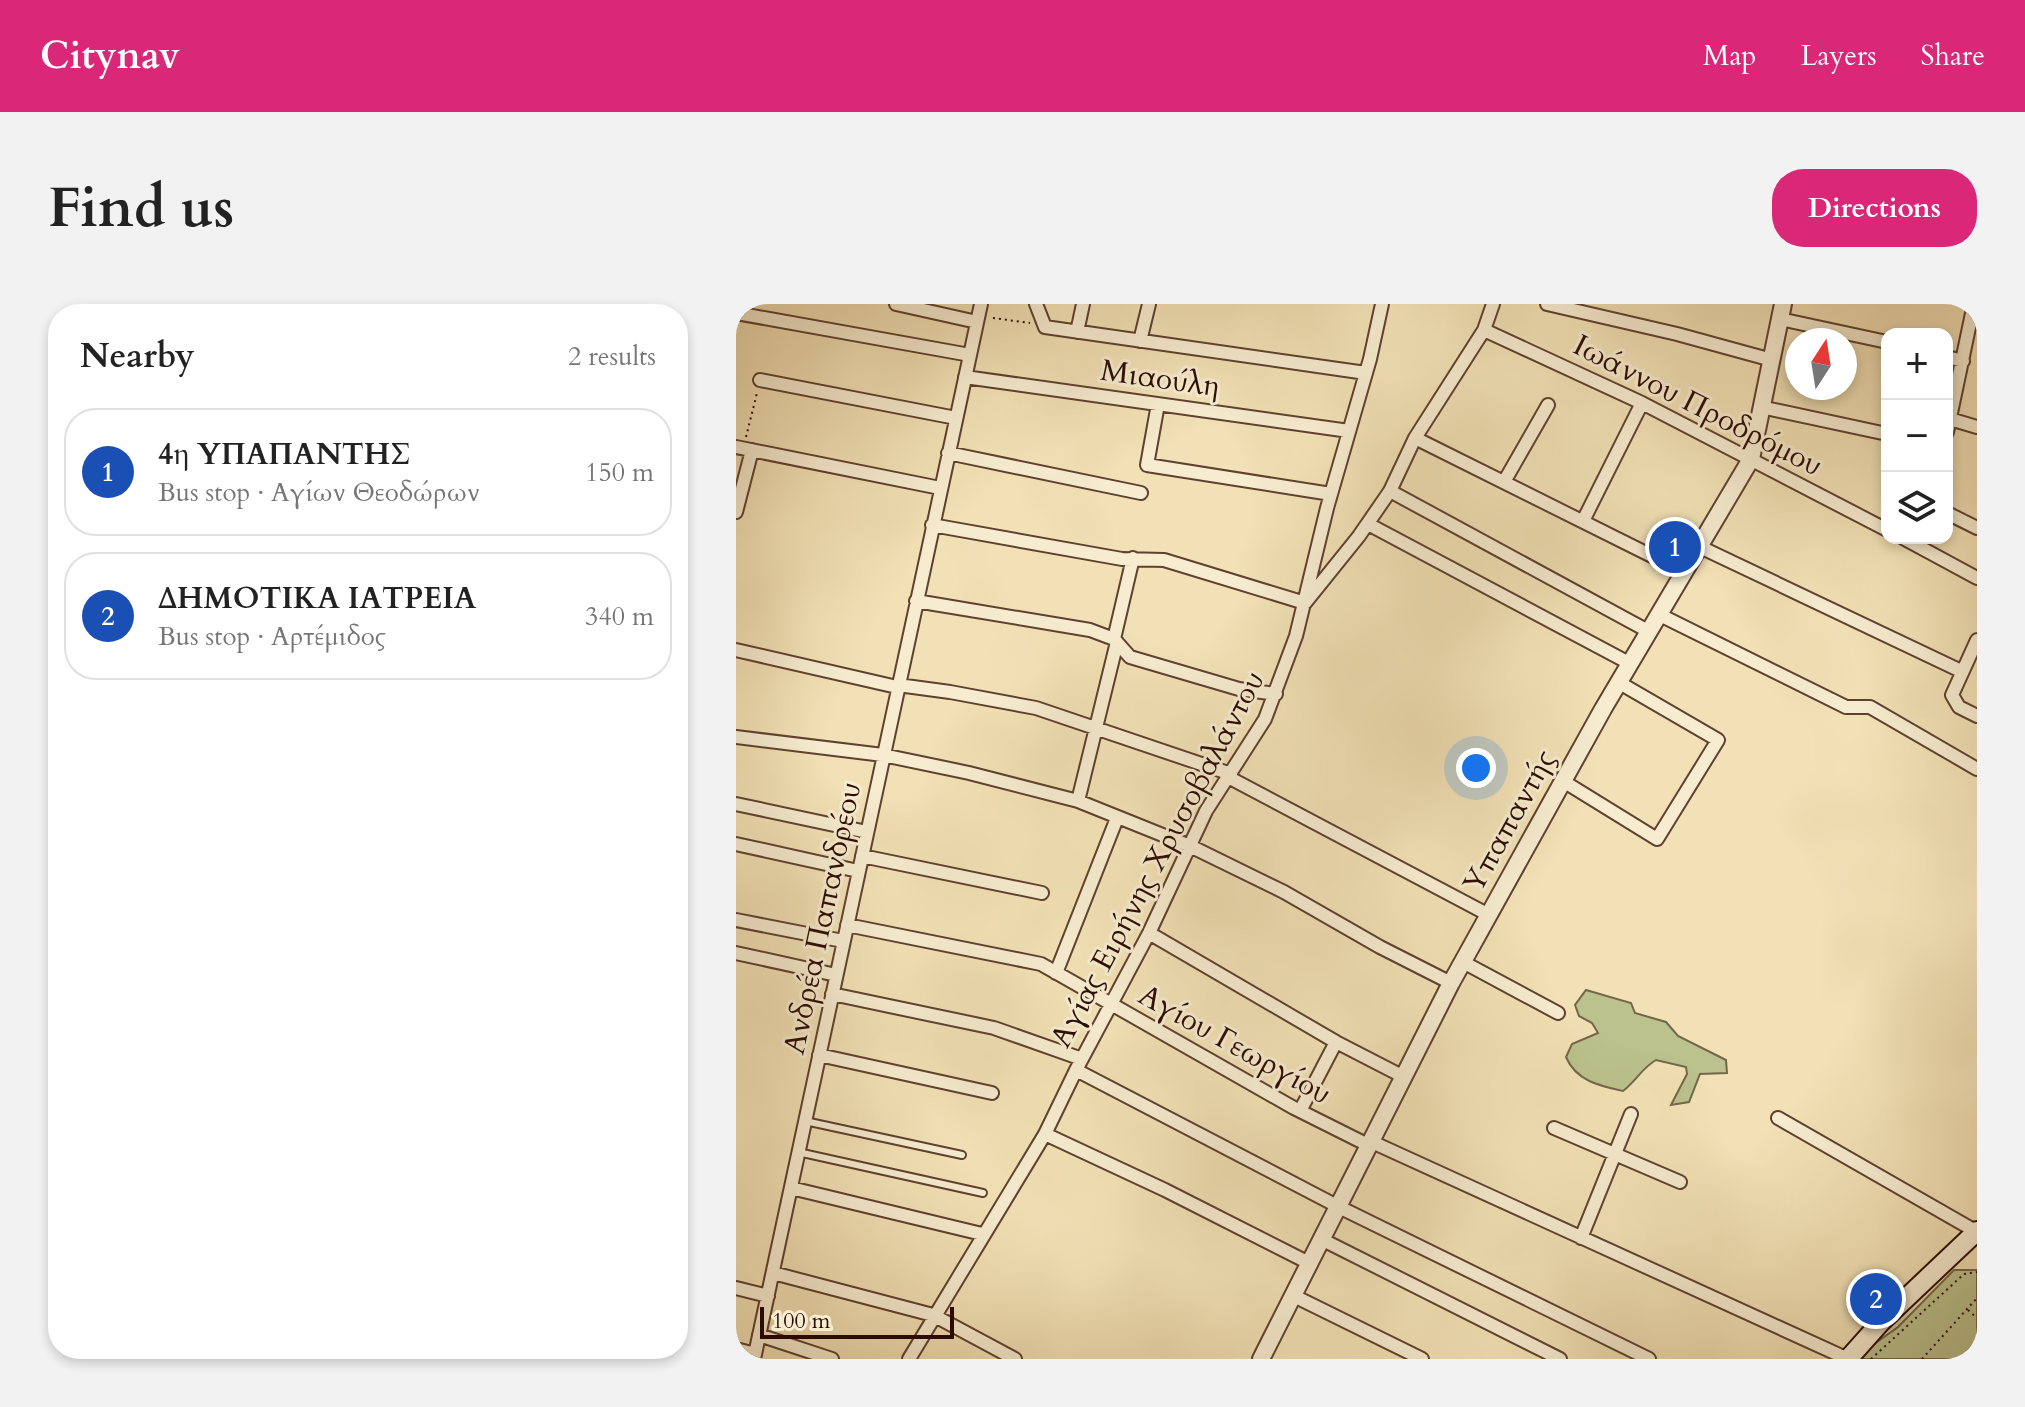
<!DOCTYPE html>
<meta charset="utf-8">
<style>
:root{--surface:#fff;--page:#f2f2f2;--text:#222;--muted:#767676;--line:#e0e0e0;--accent:#db2777}
body{margin:0;font-family:Cardo,serif;background:var(--page);color:var(--text)}
.controls{position:absolute;right:24px;top:24px;display:grid;overflow:hidden;border-radius:16px;box-shadow:0 4px 12px #0003}
.controls button{width:72px;height:72px;display:grid;place-items:center;padding:0;border:0;border-bottom:2px solid var(--line);background:var(--surface);color:var(--text);font:40px sans-serif}
.compass{position:absolute;left:1049px;top:24px;width:72px;height:72px;border-radius:50%;background:var(--surface);box-shadow:0 4px 12px #0003;rotate:12deg}
.scale{position:absolute;left:24px;bottom:20px;width:194px;box-sizing:border-box;padding-left:8px;border:4px solid #2c0c02;border-top:0;font-size:22px;line-height:28px;white-space:nowrap;color:#2c0c02;-webkit-text-stroke:6px #f7ecd0;paint-order:stroke}
.you{position:absolute;left:740px;top:464px;width:28px;height:28px;margin:-20px;border:6px solid #fff;border-radius:50%;background:#1a73e8;box-shadow:0 0 0 12px #1a73e833}
.badge{display:grid;place-items:center;width:52px;height:52px;border-radius:50%;background:var(--accent);color:#fff;font-size:26px;font-weight:700}
.pin{position:absolute;translate:-50% -50%;border:4px solid #fff;box-shadow:0 2px 8px #0006}
.list{margin:0;padding:0;list-style:none}
h2{display:flex;justify-content:space-between;align-items:center;height:104px;margin:0;padding:0 32px;font-size:34px}
h2 small{font-size:26px;font-weight:400;color:var(--muted)}
.list li{display:grid;grid-template-columns:52px 1fr auto;gap:24px;align-items:center;box-sizing:border-box;height:128px;margin:0 16px 16px;padding:0 16px;border:2px solid var(--line);border-radius:32px}
.list b{display:block;font-size:30px;white-space:nowrap}
.list p{margin:0;font-size:26px;white-space:nowrap;color:var(--muted)}
.list em{font-size:26px;font-style:normal;color:var(--muted)}
.icon{flex:none;width:44px;height:44px;fill:none;stroke:currentColor;stroke-width:2;stroke-linecap:round;stroke-linejoin:round}
.map{position:relative;flex:none;width:1241px;height:1055px;overflow:hidden;border-radius:32px}
header{display:flex;align-items:center;gap:48px;box-sizing:border-box;height:112px;padding:0 40px;background:var(--accent);color:#fff}
header strong{font-size:38px}
nav{display:flex;gap:44px;margin-inline-start:auto;font-size:28px}
.intro{display:flex;align-items:center;justify-content:space-between;box-sizing:border-box;height:192px;padding:0 48px}
h1{margin:0;font-size:56px}
.button{padding:20px 36px;border-radius:32px;background:var(--accent);color:#fff;font-size:28px;font-weight:700}
main{display:flex;gap:48px;padding:0 48px}
aside{flex:1;background:var(--surface);border-radius:32px;box-shadow:0 4px 12px #0003}
.map>svg:first-child{display:block}
.green{fill:#bbc28d;stroke:#746748;stroke-width:2}
.lines{fill:none;stroke-linecap:round;stroke-linejoin:round}
.service-casing{stroke:#5e412f;stroke-width:10}
.minor-casing{stroke:#5e412f;stroke-width:16}
.tertiary-casing{stroke:#5e412f;stroke-width:20}
.secondary-casing{stroke:#2c0c02;stroke-width:22}
.path{stroke:#2c0c02;stroke-width:2;stroke-dasharray:2 4;stroke-linecap:butt}
.service{stroke:#f7ecd0;stroke-width:6}
.minor{stroke:#f7ecd0;stroke-width:12}
.tertiary{stroke:#f7ecd0;stroke-width:16}
.secondary{stroke:#f7ecd0;stroke-width:18}
.labels{text-anchor:middle;stroke-width:6;stroke-linejoin:round;paint-order:stroke}
.street-label{font-size:30px;fill:#2c0c02;stroke:#f7ecd0}
</style>
<header>
<strong>Citynav</strong>
<nav><a>Map</a><a>Layers</a><a>Share</a></nav>
</header>
<div class="intro"><h1>Find us</h1><a class="button">Directions</a></div>
<main>
<aside>
<h2>Nearby<small>2 results</small></h2>
<ul class="list">
<li><span class="badge" style="background:#1a4fb4">1</span><div><b>4η ΥΠΑΠΑΝΤΗΣ</b><p>Bus stop · Αγίων Θεοδώρων</p></div><em>150 m</em></li>
<li><span class="badge" style="background:#1a4fb4">2</span><div><b>ΔΗΜΟΤΙΚΑ ΙΑΤΡΕΙΑ</b><p>Bus stop · Αρτέμιδος</p></div><em>340 m</em></li>
</ul>
</aside>
<div class="map">
<svg width="1241" height="1055" viewBox="0 0 1241 1055">
<rect width="100%" height="100%" fill="#f2e1b6"/>
<filter id="stains"><feTurbulence type="fractalNoise" baseFrequency=".0025" numOctaves="4"/><feColorMatrix values="0 0 0 0 .2 0 0 0 0 .09 0 0 0 0 .02 0 0 0 .5 -.17"/></filter>
<radialGradient id="worn" r=".72"><stop offset=".6" stop-color="#630" stop-opacity="0"/><stop offset="1" stop-color="#630" stop-opacity=".3"/></radialGradient>
<!-- green -->
<path class="green" d="M850 686 895 699 899 709 930 718 942 732 990 756 991 769 964 770 953 798 935 801 951 770 950 763 920 756C906 764 900 777 887 787 864 782 840 777 830 753L836 740 862 729 856 719 843 712 839 701Z
M1218 966H1241V1036L1225 1055H1117L1162 1023Z"/>
<g class="lines">
<!-- service casing -->
<g class="service-casing">
<path id="service" d="M69 817 226 851
M62 848 247 889"/>
</g>
<!-- minor casing -->
<g class="minor-casing">
<path id="minor" d="M160 0 241 18
M300 0 309 23 630 69
M811 0 941 30 1036 56
M0 9 234 51
M1044 15 1151 38
M748 26 906 99 1151 226
M341 28 347 0
M404 37 413 0
M1211 53 1227 57
M229 73 613 127
M24 76 220 114
M422 100 411 161 595 190
M1025 103 1151 130
M1214 115 1241 123
M1211 128 1238 0
M679 134 946 267
M0 143 204 184
M212 149 405 189
M768 178 812 101
M654 187 912 327
M0 208 16 146
M1211 209 1241 224
M847 217 906 99
M632 220 893 359
M196 221 386 255 428 256 569 299 623 232 654 187 679 134 748 26 757 0
M1167 234 1241 274
M962 242 1225 367
M180 297 354 326 378 335 394 353 503 385 540 390
M922 310 1110 403H1134L1241 465
M378 335 397 254
M1241 336 1216 391 1223 403 1241 412
M0 346 161 383
M162 381 214 388 300 404 495 470
M0 433 147 451 233 469 342 497 454 542 548 588 644 643 715 679
M492 473 753 611
M827 477 921 535 982 436 882 378
M342 497 381 338
M0 500 131 528
M0 540 122 567
M126 552 306 589
M0 616 107 637
M111 621 305 660 558 804 634 842
M413 629 600 738 668 773
M0 649 100 671
M727 658 822 709
M320 669 381 514
M96 690 258 724 346 755
M83 751 256 789
M340 766 603 903 913 1055
M564 807 600 738
M1042 814 1241 928
M818 824 944 878
M309 830 429 886 575 960
M636 838 1112 1055
M55 884 246 930
M845 934 895 810
M587 936 824 1055
M37 969 197 1011 279 1055
M0 984 32 992
M558 992 686 1055
M23 1031 96 1055
M0 1045 19 1050
M18 1055 245 0
M173 1055 309 830 340 766 413 629 470 507 529 415 560 332 591 204 634 55 646 0"/>
</g>
<!-- tertiary casing -->
<g class="tertiary-casing">
<path id="tertiary" d="M525 1055 715 679 867 405 1015 155 1047 0"/>
</g>
<!-- secondary casing -->
<g class="secondary-casing">
<path id="secondary" d="M1112 1055 1145 1018 1241 927"/>
</g>
<!-- path -->
<path class="path" d="M257 14 294 19
M10 133 21 89
M1232 1006 1241 1014
M1135 1055 1228 970 1241 968
M1186 1055 1241 994"/>
<!-- service -->
<use href="#service" class="service"/>
<!-- minor -->
<use href="#minor" class="minor"/>
<!-- tertiary -->
<use href="#tertiary" class="tertiary"/>
<!-- secondary -->
<use href="#secondary" class="secondary"/>
</g>
<g class="labels">
<!-- street labels -->
<g class="street-label">
<text transform="translate(424 74) rotate(8)" y="10">Μιαούλη</text>
<text transform="translate(962 101) rotate(27)" y="10">Ιωάννου Προδρόμου</text>
<text transform="translate(773 517) rotate(-61)" y="10">Υπαπαντής</text>
<text transform="translate(421 555) rotate(-62)" y="10">Αγίας Ειρήνης Χρυσοβαλάντου</text>
<text transform="translate(86 614) rotate(-78)" y="10">Ανδρέα Παπανδρέου</text>
<text transform="translate(499 740) rotate(29)" y="10">Αγίου Γεωργίου</text>
</g>
</g>
<rect width="100%" height="100%" filter="url(#stains)"/>
<rect width="100%" height="100%" fill="url(#worn)"/>
</svg>
<div class="controls">
<button>+</button>
<button>−</button>
<button><svg class="icon" aria-label="layers" viewBox="0 0 24 24"><path d="M12 4l9 5-9 5-9-5zM3 14l9 5 9-5"/></svg></button>
</div>
<svg class="compass" viewBox="-18 -18 36 36"><path d="M0-13l5 13h-10z" fill="#e53935"/><path d="M0 13l5-13h-10z" fill="#767676"/></svg>
<div class="scale">100 m</div>
<div class="you"></div>
<div class="pin badge" style="left:939px;top:243px;background:#1a4fb4">1</div>
<div class="pin badge" style="left:1140px;top:995px;background:#1a4fb4">2</div>
</div>
</main>
